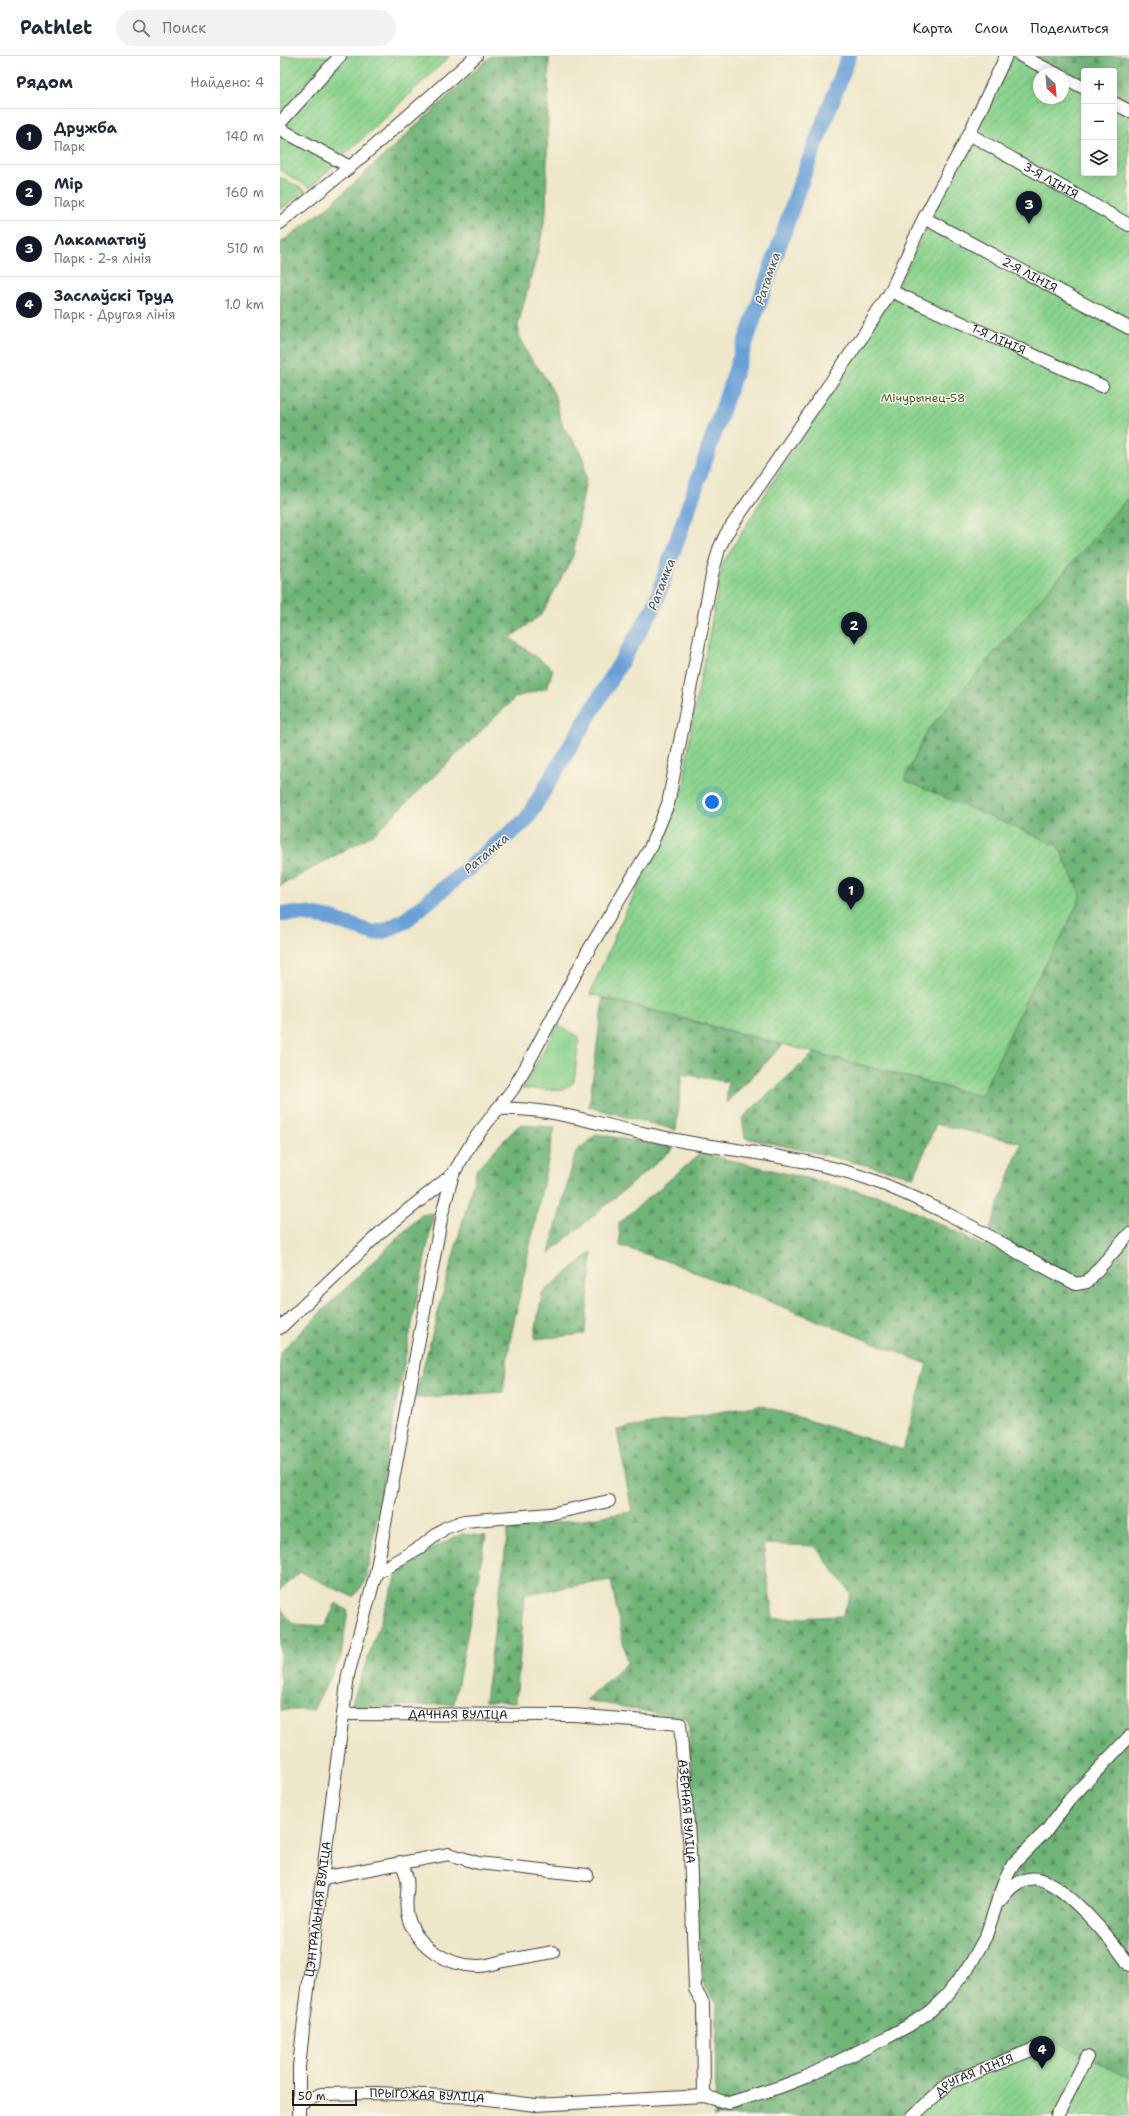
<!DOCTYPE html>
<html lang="ru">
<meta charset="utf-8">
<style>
:root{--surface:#fff;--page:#f2f2f3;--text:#1f2937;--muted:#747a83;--line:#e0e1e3;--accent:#111827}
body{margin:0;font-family:"Shantell Sans",sans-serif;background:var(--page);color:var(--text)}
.controls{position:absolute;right:12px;top:12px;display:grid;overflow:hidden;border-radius:4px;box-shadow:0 2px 10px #0003}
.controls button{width:36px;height:36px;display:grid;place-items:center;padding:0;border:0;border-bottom:1px solid var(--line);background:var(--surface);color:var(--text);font:20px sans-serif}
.compass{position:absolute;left:753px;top:12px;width:36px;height:36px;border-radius:50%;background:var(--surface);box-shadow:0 2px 10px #0003;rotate:154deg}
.scale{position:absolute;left:12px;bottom:10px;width:65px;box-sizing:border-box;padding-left:4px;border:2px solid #1c1c1c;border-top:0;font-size:11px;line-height:14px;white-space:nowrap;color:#1c1c1c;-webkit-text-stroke:3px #fcf5e5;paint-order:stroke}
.you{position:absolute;left:432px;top:746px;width:14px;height:14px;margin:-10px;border:3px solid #fff;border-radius:50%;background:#1a73e8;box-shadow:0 0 0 6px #1a73e833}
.badge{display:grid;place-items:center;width:26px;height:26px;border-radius:50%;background:var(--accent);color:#fff;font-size:13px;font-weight:700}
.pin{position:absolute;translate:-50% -33px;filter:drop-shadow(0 1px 2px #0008)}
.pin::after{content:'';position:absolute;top:21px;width:14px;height:12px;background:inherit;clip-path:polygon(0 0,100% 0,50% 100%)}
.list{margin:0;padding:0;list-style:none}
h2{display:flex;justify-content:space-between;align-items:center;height:52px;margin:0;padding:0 16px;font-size:17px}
h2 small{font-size:13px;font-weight:400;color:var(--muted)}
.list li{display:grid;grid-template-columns:26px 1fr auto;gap:12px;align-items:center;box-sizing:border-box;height:56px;padding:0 16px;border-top:1px solid var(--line)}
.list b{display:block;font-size:15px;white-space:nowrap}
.list p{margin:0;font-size:13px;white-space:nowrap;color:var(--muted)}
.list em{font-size:13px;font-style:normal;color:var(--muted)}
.icon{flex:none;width:22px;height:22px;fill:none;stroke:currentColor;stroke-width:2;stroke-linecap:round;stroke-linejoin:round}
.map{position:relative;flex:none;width:849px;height:2060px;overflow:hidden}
header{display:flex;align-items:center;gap:24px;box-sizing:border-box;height:56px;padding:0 20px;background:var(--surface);border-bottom:1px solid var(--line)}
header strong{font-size:19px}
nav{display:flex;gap:22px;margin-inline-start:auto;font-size:14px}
.search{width:280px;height:36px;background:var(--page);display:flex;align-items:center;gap:10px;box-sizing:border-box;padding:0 14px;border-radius:22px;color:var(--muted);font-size:15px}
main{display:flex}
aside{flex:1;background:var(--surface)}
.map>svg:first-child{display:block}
.forest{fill:url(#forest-firs);stroke:#46684a;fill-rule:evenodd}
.garden{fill:url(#garden-furrows);stroke:#537754;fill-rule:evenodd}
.pitch{fill:#8ad28d;stroke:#537754}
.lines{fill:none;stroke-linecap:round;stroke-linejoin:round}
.river{stroke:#6ba0d7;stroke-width:16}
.minor-casing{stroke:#3c3a36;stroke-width:14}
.minor{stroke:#fff;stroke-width:12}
.labels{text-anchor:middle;stroke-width:3;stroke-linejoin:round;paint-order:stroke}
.street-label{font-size:12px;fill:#1c1c1c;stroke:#fcf5e5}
.park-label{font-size:12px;fill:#425c44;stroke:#fcf5e5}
.water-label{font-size:13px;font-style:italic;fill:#405770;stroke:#fcf5e5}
</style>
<header>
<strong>Pathlet</strong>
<div class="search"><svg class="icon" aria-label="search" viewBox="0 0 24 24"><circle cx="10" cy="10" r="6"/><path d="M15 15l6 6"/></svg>Поиск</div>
<nav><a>Карта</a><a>Слои</a><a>Поделиться</a></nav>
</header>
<main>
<aside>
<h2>Рядом<small>Найдено: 4</small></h2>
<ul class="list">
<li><span class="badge">1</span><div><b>Дружба</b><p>Парк</p></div><em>140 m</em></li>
<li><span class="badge">2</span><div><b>Мір</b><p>Парк</p></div><em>160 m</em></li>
<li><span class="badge">3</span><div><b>Лакаматыў</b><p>Парк · 2-я лінія</p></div><em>510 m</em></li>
<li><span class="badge">4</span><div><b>Заслаўскі Труд</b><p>Парк · Другая лінія</p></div><em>1.0 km</em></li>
</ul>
</aside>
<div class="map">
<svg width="849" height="2060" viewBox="0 0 849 2060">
<defs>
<pattern id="forest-firs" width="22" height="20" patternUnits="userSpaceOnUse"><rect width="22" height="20" fill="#6fb478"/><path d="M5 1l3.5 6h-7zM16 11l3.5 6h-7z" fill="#5a9262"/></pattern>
<pattern id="garden-furrows" width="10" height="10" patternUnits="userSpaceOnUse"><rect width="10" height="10" fill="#8ad28d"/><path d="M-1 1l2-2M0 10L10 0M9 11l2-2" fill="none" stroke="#76b479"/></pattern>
</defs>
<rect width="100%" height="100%" fill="#fcf5e5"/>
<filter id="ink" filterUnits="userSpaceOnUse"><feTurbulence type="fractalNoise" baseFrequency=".025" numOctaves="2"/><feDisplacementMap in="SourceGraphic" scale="8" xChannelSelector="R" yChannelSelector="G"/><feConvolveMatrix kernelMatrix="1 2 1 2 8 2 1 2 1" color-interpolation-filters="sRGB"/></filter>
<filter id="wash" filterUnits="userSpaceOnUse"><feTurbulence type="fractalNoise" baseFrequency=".012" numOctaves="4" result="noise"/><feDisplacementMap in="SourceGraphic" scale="16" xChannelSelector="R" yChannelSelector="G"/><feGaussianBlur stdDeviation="0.9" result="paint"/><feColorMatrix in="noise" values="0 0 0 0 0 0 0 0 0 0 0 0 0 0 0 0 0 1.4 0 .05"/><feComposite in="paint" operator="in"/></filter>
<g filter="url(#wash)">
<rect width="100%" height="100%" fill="#eee7ca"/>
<!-- forest -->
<path class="forest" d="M211 0H269L266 158 259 192 238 269 240 283 249 300 263 318 274 338 283 371 298 391 304 405 306 423 293 500 262 558 230 582 273 613 267 632 236 641 94 778 0 830V187L44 154 71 130Z
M750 0H849V51L834 43V15H804V28Z
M846 444H849V2022L771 1983 667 2023 623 2060H433H435L437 1948 422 1926 408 1663 306 1644 347 1607 331 1524 245 1538 236 1646 205 1645 228 1474 352 1456 337 1374 480 1349 623 1394 647 1308 387 1205 340 1190 339 1167 421 1097 608 1142 704 1190 741 1087 656 1068 634 1121 533 1096 465 1082 462 1062 534 997 701 1040 752 931 780 884 801 840 778 790 624 724 647 675ZM483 1488 535 1490 571 1538 562 1560 493 1563Z
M323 942 503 989 446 1047 448 1026 402 1018 396 1074 309 1051Z
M239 1069 275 1071 230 1285 223 1336 135 1342 197 1112Z
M317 1078 394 1092 269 1197 296 1095Z
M154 1157 117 1343 86 1525 73 1541 20 1516 0 1535V1296L141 1159Z
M312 1196 305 1278 254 1283 262 1237Z
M182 1478 206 1480 174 1648 70 1652 121 1508Z
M56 1547 68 1555 61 1601 33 1654H0V1551L13 1568 45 1570Z"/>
<!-- garden -->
<path class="garden" d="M0 0H170L30 132 0 114Z
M734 0H750L804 28V117H834V43L849 51V444H846L647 675 624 724 778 790 801 840 780 884 752 931 701 1040 310 938 340 868 383 780 404 728 411 672 443 507 531 364 613 239ZM759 18H783V42H759Z
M0 121 26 135 0 154Z
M771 1983 849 2022V2060H623L667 2023Z"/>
<!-- pitch -->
<path class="pitch" d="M278 969 299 981 294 1026 283 1034 242 1033Z"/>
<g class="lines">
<!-- river -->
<path class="river" d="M0 858H26L52 863 93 877 107 874 127 863 246 764 374 551 522 123 569 0"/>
</g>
</g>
<g filter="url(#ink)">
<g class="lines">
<!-- minor casing -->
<g class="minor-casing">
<g id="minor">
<path d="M741 0 777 18"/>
<path d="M783 21 804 32"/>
<path d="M834 47 849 55"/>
<path d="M0 67 60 0"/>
<path d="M0 73 70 111"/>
<path id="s1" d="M689 78 849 169"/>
<path id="s2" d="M644 162 849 272"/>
<path d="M0 167 70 111 196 0"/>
<path id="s3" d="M611 235 822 330"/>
<path d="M217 1053C266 1050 315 1068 362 1077 387 1082 413 1088 438 1091 495 1100 551 1107 605 1129 672 1156 733 1195 796 1228L807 1226 849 1178"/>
<path d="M0 1272 103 1174 173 1118"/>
<path d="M96 1517 142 1490 165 1472 184 1465 270 1458 329 1445"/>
<path id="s4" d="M63 1658 294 1659 400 1668 410 1794 415 1933 423 1947 424 2040"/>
<path d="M120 1806C135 1830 122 1839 128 1861 136 1890 169 1911 199 1910 206 1910 215 1907 223 1905 240 1902 257 1899 273 1896"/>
<path d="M42 1822 169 1798 198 1807 307 1819"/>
<path d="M720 1845C750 1802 776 1829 804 1855 820 1872 836 1889 849 1909"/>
<path id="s5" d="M20 2047 41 2038 95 2037 192 2041 255 2049 424 2040 449 2047 500 2031 526 2021 606 1982 628 1970 649 1956 667 1939 690 1909 706 1880 723 1828 733 1808 767 1774 790 1743 849 1681"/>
<path id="s6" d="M19 2060V2011L23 1973 68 1619 96 1517 162 1158 173 1118 192 1086 233 1033 247 1009 308 895 370 792 388 748 432 519 439 493 446 478 584 278 611 235 644 162 689 78 726 0"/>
<path id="s7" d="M633 2060 669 2027 764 1989"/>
<path d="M777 2060 807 2001"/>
</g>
</g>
<!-- minor -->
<use href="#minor" class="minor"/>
</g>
</g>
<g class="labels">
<!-- street labels -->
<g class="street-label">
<text dy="4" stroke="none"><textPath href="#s1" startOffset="94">3-Я ЛІНІЯ</textPath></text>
<text dy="4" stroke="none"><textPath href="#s2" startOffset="120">2-Я ЛІНІЯ</textPath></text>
<text dy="4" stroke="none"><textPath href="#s3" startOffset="118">1-Я ЛІНІЯ</textPath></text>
<text dy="4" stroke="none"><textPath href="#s4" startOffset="115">ДАЧНАЯ ВУЛІЦА</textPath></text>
<text dy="4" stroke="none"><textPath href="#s4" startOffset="425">АЗЁРНАЯ ВУЛІЦА</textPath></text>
<text dy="4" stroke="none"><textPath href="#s6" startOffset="208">ЦЭНТРАЛЬНАЯ ВУЛІЦА</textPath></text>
<text dy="4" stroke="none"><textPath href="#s7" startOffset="75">ДРУГАЯ ЛІНІЯ</textPath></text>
<text dy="4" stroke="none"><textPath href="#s5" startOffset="129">ПРЫГОЖАЯ ВУЛІЦА</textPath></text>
</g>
<!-- park labels -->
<g class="park-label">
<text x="643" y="346">Мічурынец-58</text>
</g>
<!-- water labels -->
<g class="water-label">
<text transform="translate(487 222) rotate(-71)" y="5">Ратамка</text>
<text transform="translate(381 528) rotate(-69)" y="5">Ратамка</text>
<text transform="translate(206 797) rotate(-40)" y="5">Ратамка</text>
</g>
</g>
</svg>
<div class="controls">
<button>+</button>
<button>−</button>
<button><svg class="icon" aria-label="layers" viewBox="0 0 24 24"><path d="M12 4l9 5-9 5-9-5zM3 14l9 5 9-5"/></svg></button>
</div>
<svg class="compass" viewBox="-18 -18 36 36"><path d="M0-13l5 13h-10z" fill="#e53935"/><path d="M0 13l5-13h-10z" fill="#747a83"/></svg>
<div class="scale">50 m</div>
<div class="you"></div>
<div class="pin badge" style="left:571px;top:854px">1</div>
<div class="pin badge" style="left:574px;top:589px">2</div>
<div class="pin badge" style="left:749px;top:168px">3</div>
<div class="pin badge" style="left:762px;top:2013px">4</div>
</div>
</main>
